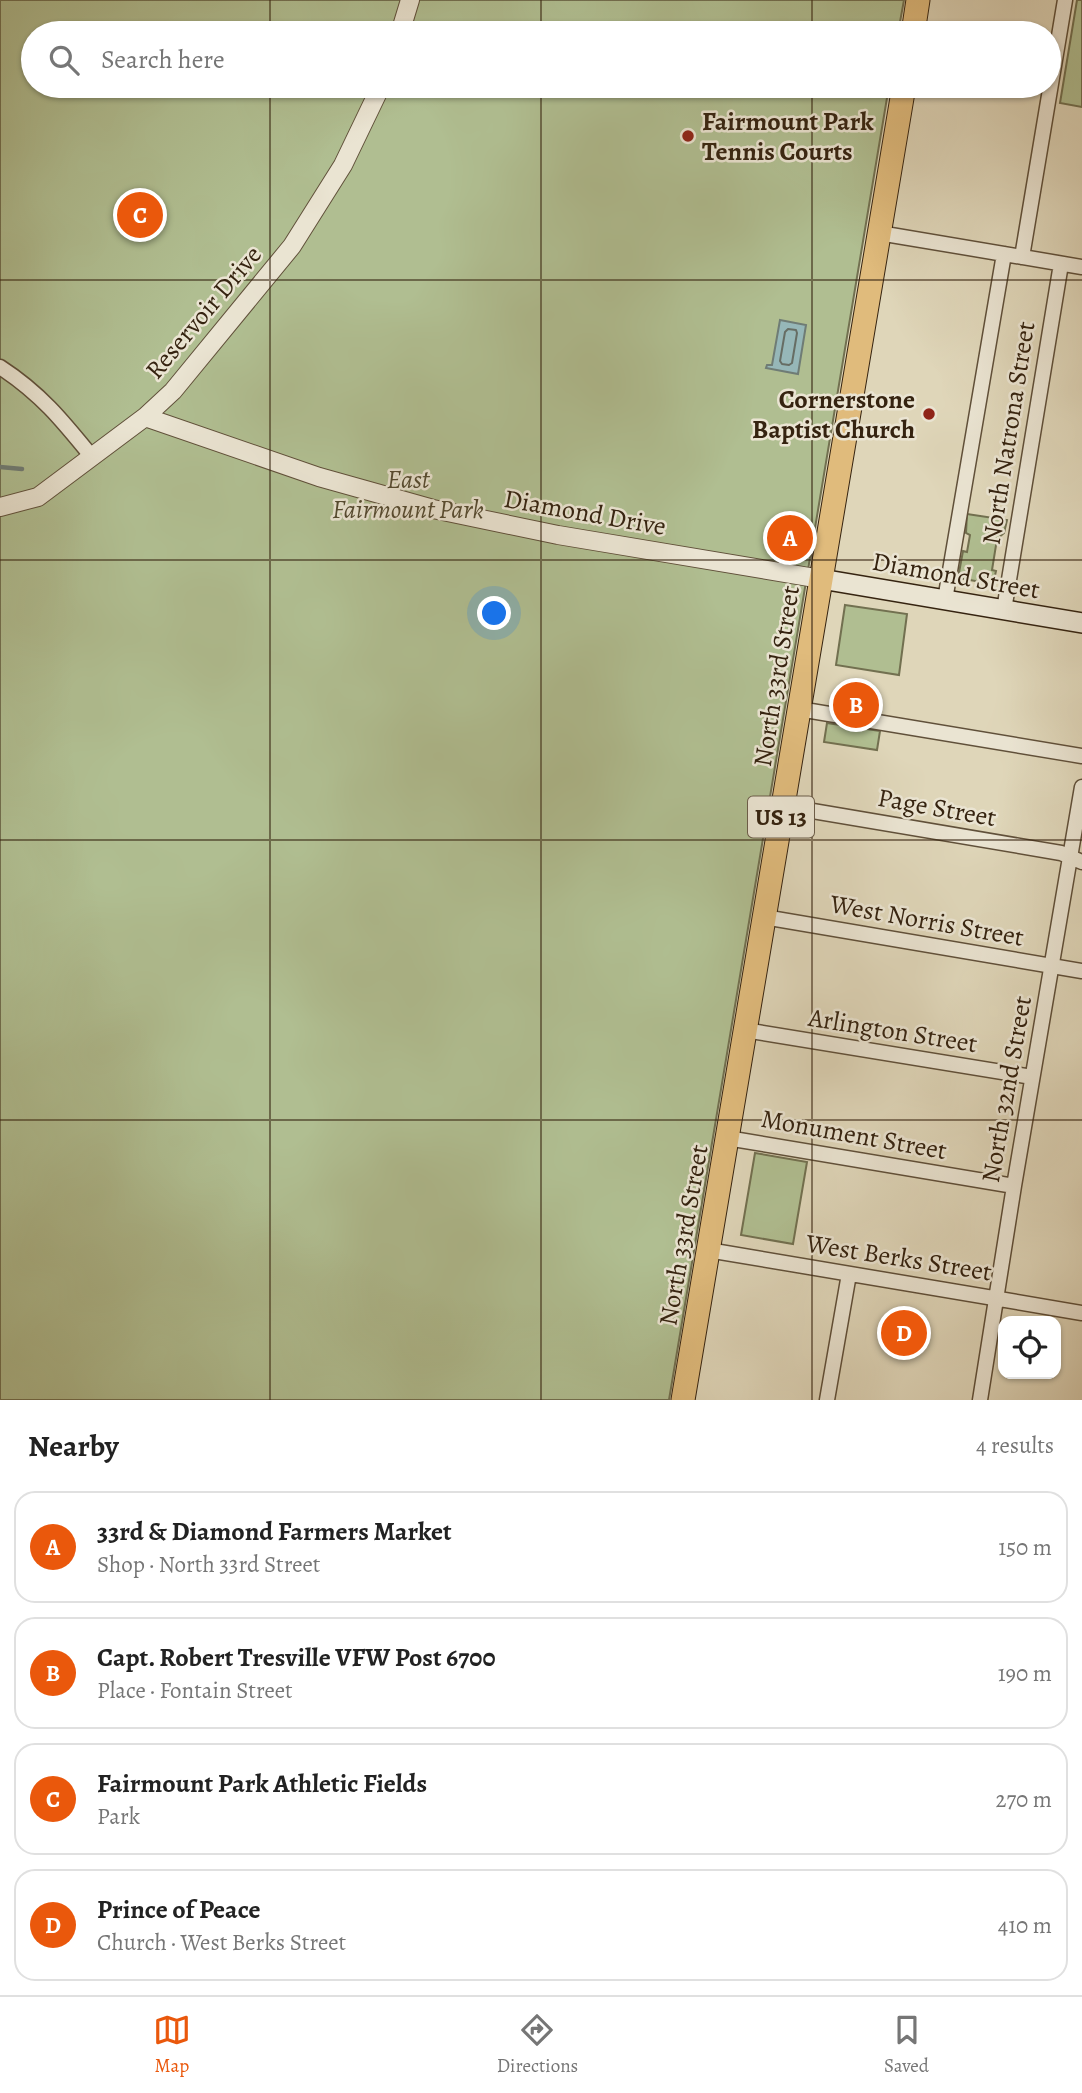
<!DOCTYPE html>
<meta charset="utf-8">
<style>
:root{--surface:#fff;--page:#f6f6f6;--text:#222;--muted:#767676;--line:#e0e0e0;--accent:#ea580c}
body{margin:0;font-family:Alegreya,serif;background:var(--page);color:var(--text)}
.controls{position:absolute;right:21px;bottom:21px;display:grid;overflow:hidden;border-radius:14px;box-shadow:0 2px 5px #0004}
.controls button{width:63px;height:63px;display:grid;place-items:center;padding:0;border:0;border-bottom:2px solid var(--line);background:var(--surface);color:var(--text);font:35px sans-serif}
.you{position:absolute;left:495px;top:614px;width:24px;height:24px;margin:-18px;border:5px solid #fff;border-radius:50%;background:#1a73e8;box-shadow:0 0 0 10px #1a73e833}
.badge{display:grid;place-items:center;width:46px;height:46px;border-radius:50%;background:var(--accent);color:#fff;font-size:23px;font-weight:700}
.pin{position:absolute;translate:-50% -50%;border:4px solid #fff;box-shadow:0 2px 7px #0006}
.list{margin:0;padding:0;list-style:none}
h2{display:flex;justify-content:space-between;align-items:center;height:91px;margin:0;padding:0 28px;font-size:30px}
h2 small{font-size:23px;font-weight:400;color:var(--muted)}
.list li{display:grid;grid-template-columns:46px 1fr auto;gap:21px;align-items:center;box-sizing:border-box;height:112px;margin:0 14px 14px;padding:0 14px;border:2px solid var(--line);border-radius:21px}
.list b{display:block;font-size:26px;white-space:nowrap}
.list p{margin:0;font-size:23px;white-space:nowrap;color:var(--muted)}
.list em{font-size:23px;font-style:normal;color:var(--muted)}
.icon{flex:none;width:38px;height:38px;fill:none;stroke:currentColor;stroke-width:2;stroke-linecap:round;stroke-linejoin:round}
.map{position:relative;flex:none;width:1082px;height:1400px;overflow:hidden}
.search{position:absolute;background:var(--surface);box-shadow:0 2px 5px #0004;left:21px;right:21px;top:21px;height:77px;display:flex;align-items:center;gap:18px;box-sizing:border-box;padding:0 24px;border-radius:38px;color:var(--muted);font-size:26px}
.sheet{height:595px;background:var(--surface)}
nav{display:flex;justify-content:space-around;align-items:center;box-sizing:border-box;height:98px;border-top:2px solid var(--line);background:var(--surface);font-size:19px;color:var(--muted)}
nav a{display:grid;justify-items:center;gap:4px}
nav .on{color:var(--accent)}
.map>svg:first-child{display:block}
.green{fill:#b0be91;stroke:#727050;stroke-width:2}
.water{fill:#96b7b8;stroke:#6f7c75;stroke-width:2}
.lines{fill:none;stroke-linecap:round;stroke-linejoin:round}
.shore{stroke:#666d64;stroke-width:2}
.stream{stroke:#6f7c75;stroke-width:4.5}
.minor-casing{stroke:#60503a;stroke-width:17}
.tertiary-casing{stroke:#60503a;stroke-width:20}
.secondary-casing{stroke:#352310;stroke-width:22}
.primary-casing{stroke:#352310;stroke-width:25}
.minor{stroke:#eae4d2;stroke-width:14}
.tertiary{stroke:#eae4d2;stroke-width:18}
.secondary{stroke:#eae4d2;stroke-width:19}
.primary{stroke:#e0bb7c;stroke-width:23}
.grid{fill:none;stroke:#352310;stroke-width:2;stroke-opacity:0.55}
.poi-dot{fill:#8f2418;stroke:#eae4d2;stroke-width:2.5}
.labels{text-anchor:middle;stroke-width:5;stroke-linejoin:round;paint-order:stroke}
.shield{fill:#eae4d2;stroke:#6b5d4a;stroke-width:2}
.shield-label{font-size:24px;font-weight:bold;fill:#352310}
.poi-label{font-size:26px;font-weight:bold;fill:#352310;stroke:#eae4d2;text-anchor:start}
.street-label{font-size:26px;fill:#352310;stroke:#eae4d2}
.park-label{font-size:26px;font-style:italic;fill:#544a30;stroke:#eae4d2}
</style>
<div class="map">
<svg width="1082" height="1400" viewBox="0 0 1082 1400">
<rect width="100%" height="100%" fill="#dfd6b9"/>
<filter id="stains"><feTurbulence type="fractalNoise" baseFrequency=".00286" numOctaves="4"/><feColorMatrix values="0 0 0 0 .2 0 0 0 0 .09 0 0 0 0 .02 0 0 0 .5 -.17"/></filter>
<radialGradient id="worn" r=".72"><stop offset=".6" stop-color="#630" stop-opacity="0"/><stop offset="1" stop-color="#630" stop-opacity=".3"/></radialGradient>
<!-- green -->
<path class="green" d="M0 0H904L898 33H33V86H889L669 1400H0Z
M1077 0H1082V107L1060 103Z
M967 514 1007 520 1004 533 997 539 992 570 996 571 993 584 958 578 963 551 967 552 970 535 966 533Z
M845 605 907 614 899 675 836 665Z
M827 723 880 731 877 750 824 742Z
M755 1153 807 1162 793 1244 741 1235Z"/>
<!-- water -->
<path class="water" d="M780 320 806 325 798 374 766 368 767 365H772Z"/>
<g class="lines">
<!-- shore -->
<path class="shore" d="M788 329 796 330 797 333 792 363 789 365 782 364 780 361 785 332Z"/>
<!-- stream -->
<path class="stream" d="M0 467 22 469"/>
<!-- minor casing -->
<g class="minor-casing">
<path id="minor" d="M879 233 1082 267
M1022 257 1065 0
M0 367C40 393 62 420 92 457
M945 600 1004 254
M1004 610 1061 264
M799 709 1082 756
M783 806 1061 853 1082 862
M764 917 1082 971
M745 1030 1032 1077
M727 1138 1014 1186
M708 1250 1082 1313
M827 1400 849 1274
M980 1400 1014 1186 1082 787"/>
</g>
<!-- tertiary casing -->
<g class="tertiary-casing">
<path id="tertiary" d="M400 33 410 0
M145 417 319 477 433 509 558 535 821 579
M0 507 38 497 145 417 173 391 292 246 343 165 381 86"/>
</g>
<!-- secondary casing -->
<g class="secondary-casing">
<path id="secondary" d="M821 579 1082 623"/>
</g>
<!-- primary casing -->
<g class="primary-casing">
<path id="primary" d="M913 33 918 0
M683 1400 904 86"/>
</g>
<!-- minor -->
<use href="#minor" class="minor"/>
<!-- tertiary -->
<use href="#tertiary" class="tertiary"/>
<!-- secondary -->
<use href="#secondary" class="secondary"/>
<!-- primary -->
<use href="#primary" class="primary"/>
</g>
<!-- grid -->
<path class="grid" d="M270 0V33M541 0V33M812 0V33M270 86V1400M541 86V1400M812 86V1400M0 280H1082M0 560H1082M0 840H1082M0 1120H1082"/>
<!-- markers -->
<g class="poi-dot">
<circle cx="688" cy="136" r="7"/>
<circle cx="929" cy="414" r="7"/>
</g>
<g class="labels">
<!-- shield labels -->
<rect class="shield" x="748" y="796.5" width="66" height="41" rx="5"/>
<g class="shield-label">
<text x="781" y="825">US 13</text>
</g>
<!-- poi labels -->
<g class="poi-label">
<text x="702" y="130">Fairmount Park<tspan x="702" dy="30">Tennis Courts</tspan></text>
<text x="915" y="408" text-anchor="end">Cornerstone<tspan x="915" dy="30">Baptist Church</tspan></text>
</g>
<!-- street labels -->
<g class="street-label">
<text transform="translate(203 312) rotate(-50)" y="9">Reservoir Drive</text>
<text transform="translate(1008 433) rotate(-81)" y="9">North Natrona Street</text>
<text transform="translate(585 512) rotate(10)" y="9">Diamond Drive</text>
<text transform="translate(956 575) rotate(10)" y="9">Diamond Street</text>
<text transform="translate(776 676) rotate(-81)" y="9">North 33rd Street</text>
<text transform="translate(937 807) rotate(10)" y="9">Page Street</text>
<text transform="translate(927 920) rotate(10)" y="9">West Norris Street</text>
<text transform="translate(893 1030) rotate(9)" y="9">Arlington Street</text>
<text transform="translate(1006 1089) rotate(-80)" y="9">North 32nd Street</text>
<text transform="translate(854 1134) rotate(10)" y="9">Monument Street</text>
<text transform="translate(683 1235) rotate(-80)" y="9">North 33rd Street</text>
<text transform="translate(899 1257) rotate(9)" y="9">West Berks Street</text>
</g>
<!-- park labels -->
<g class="park-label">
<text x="408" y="488">East<tspan x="408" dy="30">Fairmount Park</tspan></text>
</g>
</g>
<rect width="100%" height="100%" filter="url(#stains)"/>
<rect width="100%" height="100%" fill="url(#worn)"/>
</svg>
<div class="controls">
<button><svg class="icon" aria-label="locate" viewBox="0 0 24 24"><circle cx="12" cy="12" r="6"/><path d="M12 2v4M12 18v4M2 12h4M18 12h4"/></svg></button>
</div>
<div class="you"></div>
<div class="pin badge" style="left:790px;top:538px">A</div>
<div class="pin badge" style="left:856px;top:705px">B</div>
<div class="pin badge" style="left:140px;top:215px">C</div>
<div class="pin badge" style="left:904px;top:1333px">D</div>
<div class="search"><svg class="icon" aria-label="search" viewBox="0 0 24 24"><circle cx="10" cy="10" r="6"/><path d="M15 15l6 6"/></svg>Search here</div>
</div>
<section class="sheet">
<h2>Nearby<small>4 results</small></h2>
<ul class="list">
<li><span class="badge">A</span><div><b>33rd &amp; Diamond Farmers Market</b><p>Shop · North 33rd Street</p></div><em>150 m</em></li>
<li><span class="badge">B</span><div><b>Capt. Robert Tresville VFW Post 6700</b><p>Place · Fontain Street</p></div><em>190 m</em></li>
<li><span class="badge">C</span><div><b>Fairmount Park Athletic Fields</b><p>Park</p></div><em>270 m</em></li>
<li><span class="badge">D</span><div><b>Prince of Peace</b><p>Church · West Berks Street</p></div><em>410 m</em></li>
</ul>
</section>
<nav>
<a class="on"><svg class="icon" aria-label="map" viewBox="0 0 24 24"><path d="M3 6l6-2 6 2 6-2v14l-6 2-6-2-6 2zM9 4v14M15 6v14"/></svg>Map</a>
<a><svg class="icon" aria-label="directions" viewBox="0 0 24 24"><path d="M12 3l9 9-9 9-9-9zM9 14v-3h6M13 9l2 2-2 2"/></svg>Directions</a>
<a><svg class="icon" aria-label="saved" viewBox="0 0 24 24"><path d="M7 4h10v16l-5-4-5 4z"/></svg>Saved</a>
</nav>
